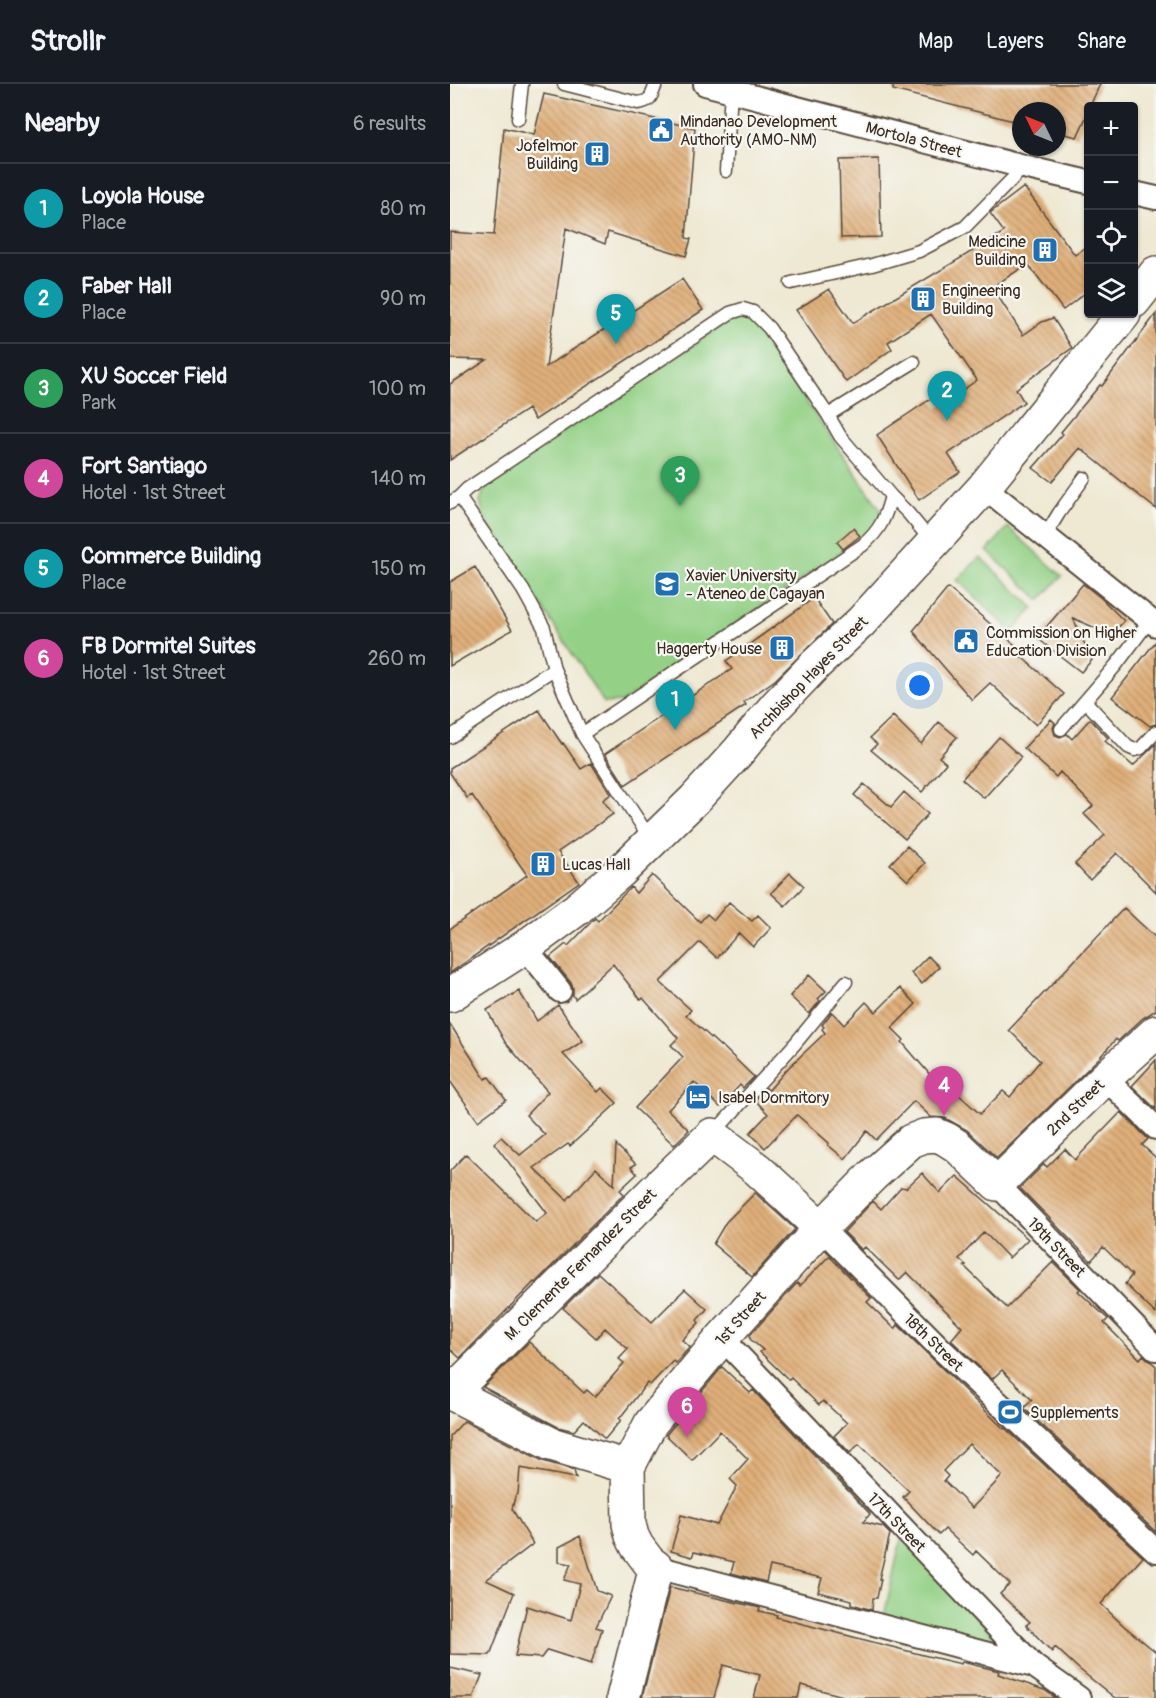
<!DOCTYPE html>
<meta charset="utf-8">
<style>
:root{--surface:#171b24;--page:#242831;--text:#f1f3f6;--muted:#9ea1a6;--line:#363941;--accent:#1f6fb2}
body{margin:0;font-family:Pangolin,sans-serif;background:var(--page);color:var(--text)}
.controls{position:absolute;right:18px;top:18px;display:grid;overflow:hidden;border-radius:6px;box-shadow:0 2px 4px #0004}
.controls button{width:54px;height:54px;display:grid;place-items:center;padding:0;border:0;border-bottom:2px solid var(--line);background:var(--surface);color:var(--text);font:30px sans-serif}
.compass{position:absolute;left:562px;top:18px;width:54px;height:54px;border-radius:50%;background:var(--surface);box-shadow:0 2px 4px #0004;rotate:313deg}
.you{position:absolute;left:470px;top:602px;width:21px;height:21px;margin:-15px;border:4px solid #fff;border-radius:50%;background:#1a73e8;box-shadow:0 0 0 9px #1a73e833}
.badge{display:grid;place-items:center;width:39px;height:39px;border-radius:50%;background:var(--accent);color:#fff;font-size:20px;font-weight:700}
.pin{position:absolute;translate:-50% -50px;filter:drop-shadow(0 2px 3px #0008)}
.pin::after{content:'';position:absolute;top:32px;width:21px;height:18px;background:inherit;clip-path:polygon(0 0,100% 0,50% 100%)}
.list{margin:0;padding:0;list-style:none}
h2{display:flex;justify-content:space-between;align-items:center;height:78px;margin:0;padding:0 24px;font-size:26px}
h2 small{font-size:20px;font-weight:400;color:var(--muted)}
.list li{display:grid;grid-template-columns:39px 1fr auto;gap:18px;align-items:center;box-sizing:border-box;height:90px;padding:0 24px;border-top:2px solid var(--line)}
.list b{display:block;font-size:22px;white-space:nowrap}
.list p{margin:0;font-size:20px;white-space:nowrap;color:var(--muted)}
.list em{font-size:20px;font-style:normal;color:var(--muted)}
.icon{flex:none;width:33px;height:33px;fill:none;stroke:currentColor;stroke-width:2;stroke-linecap:round;stroke-linejoin:round}
.map{position:relative;flex:none;width:706px;height:1614px;overflow:hidden}
header{display:flex;align-items:center;gap:36px;box-sizing:border-box;height:84px;padding:0 30px;background:var(--surface);border-bottom:2px solid var(--line)}
header strong{font-size:28px}
nav{display:flex;gap:33px;margin-inline-start:auto;font-size:21px}
main{display:flex}
aside{flex:1;background:var(--surface)}
.map>svg:first-child{display:block}
.park{fill:#94d187;stroke:#687e52;stroke-width:1.5}
.building{fill:url(#building-back-hatch);fill-rule:evenodd}
.lines{fill:none;stroke-linecap:round;stroke-linejoin:round}
.lane-casing{stroke:#564739;stroke-width:15}
.street-casing{stroke:#564739;stroke-width:26}
.secondary-casing{stroke:#564739;stroke-width:36}
.lane{stroke:#fff;stroke-width:12}
.street{stroke:#fff;stroke-width:22}
.secondary{stroke:#fff;stroke-width:33}
.labels{text-anchor:middle;stroke-width:4.5;stroke-linejoin:round;paint-order:stroke}
.poi-label{font-size:16px;fill:#3b2a1e;stroke:#f6f6f2;text-anchor:start}
.street-label{font-size:16px;fill:#3b2a1e;stroke:#f6f6f2}
</style>
<header>
<strong>Strollr</strong>
<nav><a>Map</a><a>Layers</a><a>Share</a></nav>
</header>
<main>
<aside>
<h2>Nearby<small>6 results</small></h2>
<ul class="list">
<li><span class="badge" style="background:#0f9aa8">1</span><div><b>Loyola House</b><p>Place</p></div><em>80 m</em></li>
<li><span class="badge" style="background:#0f9aa8">2</span><div><b>Faber Hall</b><p>Place</p></div><em>90 m</em></li>
<li><span class="badge" style="background:#2e9e5b">3</span><div><b>XU Soccer Field</b><p>Park</p></div><em>100 m</em></li>
<li><span class="badge" style="background:#d1479c">4</span><div><b>Fort Santiago</b><p>Hotel · 1st Street</p></div><em>140 m</em></li>
<li><span class="badge" style="background:#0f9aa8">5</span><div><b>Commerce Building</b><p>Place</p></div><em>150 m</em></li>
<li><span class="badge" style="background:#d1479c">6</span><div><b>FB Dormitel Suites</b><p>Hotel · 1st Street</p></div><em>260 m</em></li>
</ul>
</aside>
<div class="map">
<svg width="706" height="1614" viewBox="0 0 706 1614">
<defs>
<pattern id="building-back-hatch" width="6" height="6" patternUnits="userSpaceOnUse" patternTransform="scale(1.5)"><rect width="6" height="6" fill="#e0b07a"/><path d="M-1 5l2 2M0 0l6 6M5-1l2 2" fill="none" stroke="#b78f63"/></pattern>
</defs>
<rect width="100%" height="100%" fill="#f6f6f2"/>
<filter id="ink" filterUnits="userSpaceOnUse"><feTurbulence type="fractalNoise" baseFrequency=".0167" numOctaves="2"/><feDisplacementMap in="SourceGraphic" scale="12" xChannelSelector="R" yChannelSelector="G"/><feConvolveMatrix kernelMatrix="1 2 1 2 8 2 1 2 1" color-interpolation-filters="sRGB"/></filter>
<filter id="wash" filterUnits="userSpaceOnUse"><feTurbulence type="fractalNoise" baseFrequency=".008" numOctaves="4" result="noise"/><feDisplacementMap in="SourceGraphic" scale="24" xChannelSelector="R" yChannelSelector="G"/><feGaussianBlur stdDeviation="1.35" result="paint"/><feColorMatrix in="noise" values="0 0 0 0 0 0 0 0 0 0 0 0 0 0 0 0 0 1.4 0 .05"/><feComposite in="paint" operator="in"/></filter>
<g filter="url(#wash)">
<rect width="100%" height="100%" fill="#efe9d3"/>
<!-- park -->
<path class="park" d="M288 231 300 236 431 426 428 443 172 618 154 619 34 434 30 418 36 399Z
M558 443 612 492 590 516 537 467Z
M530 473 584 524 562 548 507 496Z
M452 1450 558 1568 433 1537Z"/>
<g id="blocks">
<!-- building -->
<path class="building" d="M443 0H650L640 22H639V27L627 53 607 48V27H571V39L443 6Z
M94 10 245 44 236 154 241 155 236 172 158 148 155 160 116 144 96 283 232 195 253 226 85 336 78 325 0 376V300L37 276 0 275V148L44 151 54 44 84 51Z
M429 75 431 153 391 154 389 76Z
M574 103 625 171 639 161V206L613 226 578 180 542 203 573 251 592 238 603 234 622 264 566 305 574 318 498 370 510 388 469 416 427 351 482 314 488 323 527 296 481 230 438 258 442 265 396 298 346 226 379 205 403 239 554 148 540 129Z
M706 230V425L630 364 602 398 583 384 613 350 611 348 650 301 652 302Z
M403 444 410 452 393 465 387 458Z
M25 483 62 546 0 582V498Z
M633 500 651 514 674 537 661 551 623 534 642 576 631 588 587 554Z
M498 504 570 565 567 569 614 610 586 641 540 599 522 616 463 547Z
M364 514 382 540 325 596 294 618 296 621 175 701 155 670 282 585 276 577Z
M706 557V640L700 642 662 613Z
M89 626 112 660 113 659 131 685 141 679 161 710 153 716 163 730 108 768 129 798 0 889V845L77 791 22 711 17 714 0 689V684Z
M443 632 471 660 489 638 507 653 489 673 496 679 472 708 421 666 427 660 420 654Z
M601 635 605 639 603 644 605 651 610 653 617 650 622 655 640 635 658 654 655 657 683 682 706 660V808L667 769 640 796 625 780 655 751 634 730 643 722 610 688 606 693 574 664Z
M549 653 571 673 534 714 512 695Z
M414 700 441 723 454 708 478 730 455 755 404 711Z
M457 762 475 779 458 797 440 780Z
M340 789 354 802 335 822 321 809Z
M202 791 250 838 257 830 264 836 279 818 302 837 308 831 321 844 303 863 289 849 267 874 250 858 210 898 241 926 236 931 270 962 271 961 304 993 293 1004 290 1001 270 1023 244 998 218 1026 239 1046 224 1061 185 1024 233 973 221 961 228 954 193 914 191 916 163 880 125 915 123 911V904L121 899 100 873 116 860 118 862 145 834 148 837 181 803 186 809Z
M674 824 706 854V926L693 934 668 957 666 955 649 974 547 1074 517 1046 495 1034 481 1033 464 1017 426 1056 417 1047 395 1075 378 1061 379 1059 347 1031 315 1064 300 1049 318 1030 305 1016 316 1004 319 1006 338 984 375 949 372 945 374 943 372 941 382 928 394 941 416 918 426 928 450 904 466 920 442 944 454 956 452 958 482 993 485 989 530 1030 553 1007 560 1013 590 977 559 946Z
M478 872 489 883 472 900 461 889Z
M359 891 376 907 368 915 370 917 359 930 340 912Z
M69 907 87 937 108 921 133 957 113 970 148 1008 152 1004 167 1019 120 1062 118 1060 84 1084 117 1116 146 1084 164 1101 166 1061 186 1080 181 1083 187 1090 170 1106 174 1110 85 1199 84 1198 10 1274 0 1265V1087L16 1070 86 1138 97 1129 44 1059 51 1053 70 1071 95 1051 76 1031 98 1008 55 958 37 926Z
M0 940 35 995 39 993 56 1016 28 1037 0 997Z
M706 976V1025L682 1002Z
M671 1028 698 1055 692 1061 706 1074V1230L675 1200 682 1191 653 1163 641 1177 570 1104 594 1080 597 1083 615 1065 625 1076Z
M472 1089 490 1109 507 1092 578 1155 559 1174 534 1148 509 1175 516 1181 514 1182 557 1224 603 1178 630 1205 628 1207 658 1235 654 1239 690 1275 693 1271 706 1282V1448L574 1324 582 1316 552 1286 542 1295 501 1256 512 1243 457 1188 449 1196 415 1163 412 1166 394 1148 423 1117 431 1125 451 1103 456 1104Z
M305 1109 345 1145 302 1193 263 1160 276 1138Z
M379 1172 421 1214 417 1218 445 1245 448 1241 554 1345 555 1344 693 1473 651 1520 674 1542 706 1568V1614H665L629 1585 605 1563 602 1568 576 1541 580 1538 550 1510 560 1500 526 1467 523 1471 495 1445 489 1451 453 1413 459 1407 409 1360 400 1369 384 1352 397 1339 373 1317 369 1321 341 1294 339 1296 310 1268 313 1266 300 1255V1251L347 1199 350 1202ZM519 1360 552 1392 522 1424 494 1397 498 1392 493 1387Z
M148 1189 202 1238 235 1205 257 1225 247 1236 249 1239 232 1256 240 1263 226 1279 223 1277 200 1301 197 1299 169 1335 171 1336 155 1355 134 1336 124 1347 108 1343 33 1303 79 1258 134 1309 137 1306 145 1313 174 1279 169 1275 178 1265 155 1244 146 1254 113 1224Z
M272 1283 300 1309 303 1306 420 1430 413 1438 433 1443 440 1450 429 1495H431L427 1514H423L422 1526 402 1520V1516L368 1508 372 1494 320 1482 316 1498 281 1489 284 1478 244 1468 242 1473 221 1467 231 1431 267 1441 287 1402 280 1395 298 1375 270 1347 242 1376 216 1351Z
M14 1337 93 1377 124 1386 126 1394 70 1384 68 1410 65 1413 62 1425 83 1460 36 1496 64 1509 40 1571 0 1570V1352Z
M130 1452 147 1507 161 1512 146 1543 152 1545 141 1580 97 1566 91 1574 65 1572 77 1522 121 1536 130 1500 114 1496 121 1480 109 1478V1463Z
M220 1503 310 1524 309 1527 327 1531 326 1533 473 1571 511 1580 512 1578 549 1587 548 1590 594 1606 606 1614H401L351 1601 348 1614H304L310 1591 273 1581 264 1614H192Z
M0 1584 32 1591 23 1614H0Z"/>
</g>
</g>
<g filter="url(#ink)">
<use href="#blocks" fill-opacity="0" stroke="#564739" stroke-width="1.5"/>
<g class="lines">
<!-- lane casing -->
<g class="lane-casing">
<path id="lane" d="M114 0 188 19C202 17 201 12 206 0
M68 35 72 0
M276 87 281 7
M341 199 422 181 469 167 515 143 574 83
M378 331 464 278
M441 412 458 429 482 458
M9 413 17 405 280 229 293 225 303 228 319 244 378 331 390 352 441 412C435 435 430 446 413 461L132 650 104 585
M0 419 9 413 73 506 94 544 104 585 0 653
M595 452 609 429 634 394
M636 618 678 663 685 666 691 664 706 648
M611 645 667 580 700 536
M132 650 194 745 203 755
M262 1051 344 961 396 898"/>
</g>
<!-- street casing -->
<g class="street-casing">
<path id="street" d="M255 0 574 83 638 98
M684 109 706 114
M534 403 706 541
M75 863 110 907
M655 994 706 1044
M547 1100 706 1265
M371 1144 490 1264 706 1467
M272 1254 584 1582 629 1614
M206 1483 584 1582"/>
</g>
<!-- secondary casing -->
<g class="secondary-casing">
<path id="secondary" d="M684 217 706 189
M0 911 75 863 127 825 171 787 245 715 288 668 325 623 366 580 411 538 534 403 674 230
M1 1309 101 1360 178 1383
M0 1310 208 1103 262 1051 307 1085 371 1144
M173 1614 206 1483 199 1478 187 1462 182 1452 179 1440 178 1383 201 1339 272 1254 371 1144 423 1091 461 1057 474 1052 487 1051 496 1055 507 1062 547 1100 655 994 706 948"/>
</g>
<!-- lane -->
<use href="#lane" class="lane"/>
<!-- street -->
<use href="#street" class="street"/>
<!-- secondary -->
<use href="#secondary" class="secondary"/>
</g>
</g>
<!-- icons -->
<defs>
<g id="civic-square" transform="scale(1.35)"><rect x="-9" y="-9" width="18" height="18" rx="4" fill="#1f6fb2" stroke="#f6f6f2"/><path d="M-.6-6.5H3V-4.5H.6V-3L4-1V1h2V6H-6V1h2V-1L-.6-3ZM-1.2 2.5V6h2.4V2.5Z" fill="#fff"/></g>
<g id="building-square" transform="scale(1.35)"><rect x="-9" y="-9" width="18" height="18" rx="4" fill="#1f6fb2" stroke="#f6f6f2"/><path d="M-4-6H4V6H1V3H-1V6H-4ZM-2.5-4.3h1.7v1.8h-1.7ZM.8-4.3h1.7v1.8H.8ZM-2.5-1h1.7V.8h-1.7ZM.8-1h1.7V.8H.8Z" fill="#fff"/></g>
<g id="university-square" transform="scale(1.35)"><rect x="-9" y="-9" width="18" height="18" rx="4" fill="#1f6fb2" stroke="#f6f6f2"/><path d="M0-5L7-2L0 1L-7-2ZM-4 1L0 2.5L4 1V4Q0 6-4 4Z" fill="#fff"/></g>
<g id="hotel-square" transform="scale(1.35)"><rect x="-9" y="-9" width="18" height="18" rx="4" fill="#1f6fb2" stroke="#f6f6f2"/><path d="M-6-4.5h1.5V1H6V5H4.5V3h-9V5H-6ZM-4 0a1.8 1.8 0 1 1 3.6 0ZM.5 0V-2.5h3Q6-2.5 6 0Z" fill="#fff"/></g>
<g id="stadium-square" transform="scale(1.35)"><rect x="-9" y="-9" width="18" height="18" rx="4" fill="#1f6fb2" stroke="#f6f6f2"/><path d="M0-5a6.5 5 0 1 0 0 10a6.5 5 0 1 0 0-10ZM-3.5-1.8h7v3.6h-7Z" fill="#fff"/></g>
</defs>
<g fill-rule="evenodd">
<use href="#civic-square" x="211" y="46"/>
<use href="#building-square" x="147" y="70"/>
<use href="#building-square" x="595" y="166"/>
<use href="#building-square" x="473" y="215"/>
<use href="#university-square" x="217" y="500"/>
<use href="#civic-square" x="516" y="557"/>
<use href="#building-square" x="332" y="564"/>
<use href="#building-square" x="93" y="780"/>
<use href="#hotel-square" x="248" y="1013"/>
<use href="#stadium-square" x="560" y="1328"/>
</g>
<g class="labels">
<!-- poi labels -->
<g class="poi-label">
<text x="230" y="43">Mindanao Development<tspan x="230" dy="18">Authority (AMO-NM)</tspan></text>
<text x="128" y="67" text-anchor="end">Jofelmor<tspan x="128" dy="18">Building</tspan></text>
<text x="576" y="163" text-anchor="end">Medicine<tspan x="576" dy="18">Building</tspan></text>
<text x="492" y="212">Engineering<tspan x="492" dy="18">Building</tspan></text>
<text x="236" y="497">Xavier University<tspan x="236" dy="18">- Ateneo de Cagayan</tspan></text>
<text x="536" y="554">Commission on Higher<tspan x="536" dy="18">Education Division</tspan></text>
<text x="312" y="570" text-anchor="end">Haggerty House</text>
<text x="112" y="786">Lucas Hall</text>
<text x="268" y="1019">Isabel Dormitory</text>
<text x="580" y="1334">Supplements</text>
</g>
<!-- street labels -->
<g class="street-label">
<text transform="translate(464 55) rotate(15)" y="6">Mortola Street</text>
<text transform="translate(358 593) rotate(-46)" y="6">Archbishop Hayes Street</text>
<text transform="translate(625 1023) rotate(-44)" y="6">2nd Street</text>
<text transform="translate(607 1163) rotate(46)" y="6">19th Street</text>
<text transform="translate(130 1180) rotate(-45)" y="6">M. Clemente Fernandez Street</text>
<text transform="translate(290 1234) rotate(-48)" y="6">1st Street</text>
<text transform="translate(484 1258) rotate(44)" y="6">18th Street</text>
<text transform="translate(447 1438) rotate(46)" y="6">17th Street</text>
</g>
</g>
</svg>
<div class="controls">
<button>+</button>
<button>−</button>
<button><svg class="icon" aria-label="locate" viewBox="0 0 24 24"><circle cx="12" cy="12" r="6"/><path d="M12 2v4M12 18v4M2 12h4M18 12h4"/></svg></button>
<button><svg class="icon" aria-label="layers" viewBox="0 0 24 24"><path d="M12 4l9 5-9 5-9-5zM3 14l9 5 9-5"/></svg></button>
</div>
<svg class="compass" viewBox="-18 -18 36 36"><path d="M0-13l5 13h-10z" fill="#e53935"/><path d="M0 13l5-13h-10z" fill="#9ea1a6"/></svg>
<div class="you"></div>
<div class="pin badge" style="left:225px;top:646px;background:#0f9aa8">1</div>
<div class="pin badge" style="left:497px;top:337px;background:#0f9aa8">2</div>
<div class="pin badge" style="left:230px;top:422px;background:#2e9e5b">3</div>
<div class="pin badge" style="left:494px;top:1032px;background:#d1479c">4</div>
<div class="pin badge" style="left:166px;top:260px;background:#0f9aa8">5</div>
<div class="pin badge" style="left:237px;top:1353px;background:#d1479c">6</div>
</div>
</main>
